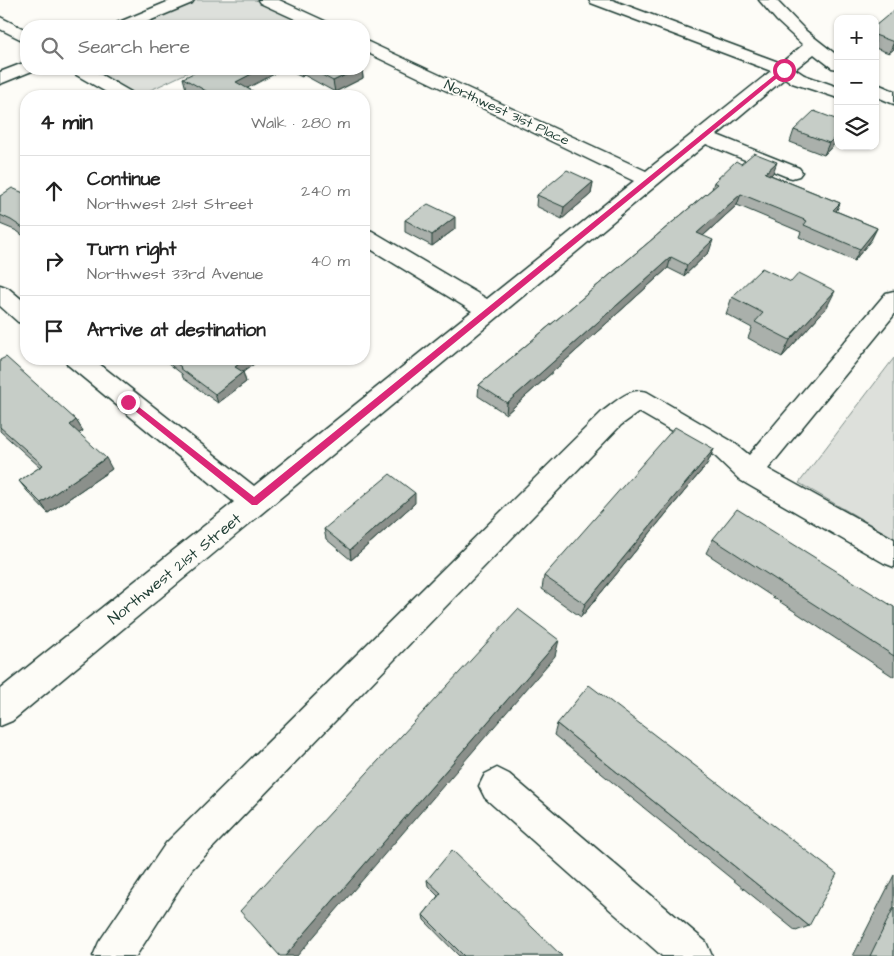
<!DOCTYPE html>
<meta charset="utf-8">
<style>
:root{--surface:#fff;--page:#f2f2f2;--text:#222;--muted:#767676;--line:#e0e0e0}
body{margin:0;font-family:"Architects Daughter",sans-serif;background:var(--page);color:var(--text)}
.controls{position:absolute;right:15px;top:15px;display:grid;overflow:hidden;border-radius:10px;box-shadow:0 1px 4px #0004}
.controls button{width:45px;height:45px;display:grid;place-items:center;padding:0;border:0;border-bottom:1px solid var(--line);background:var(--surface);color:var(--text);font:25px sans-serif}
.stop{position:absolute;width:15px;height:15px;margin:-11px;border:4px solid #db2777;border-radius:50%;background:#fff}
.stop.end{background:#db2777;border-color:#fff;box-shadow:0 1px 5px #0008}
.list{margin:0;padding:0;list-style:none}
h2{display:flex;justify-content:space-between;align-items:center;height:65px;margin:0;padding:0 20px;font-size:21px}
h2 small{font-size:16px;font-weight:400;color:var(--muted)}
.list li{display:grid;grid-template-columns:32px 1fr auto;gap:15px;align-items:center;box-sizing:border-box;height:70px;padding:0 20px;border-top:1px solid var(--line)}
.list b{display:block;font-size:19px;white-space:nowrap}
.list p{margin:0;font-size:16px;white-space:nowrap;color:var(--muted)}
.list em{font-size:16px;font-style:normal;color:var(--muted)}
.icon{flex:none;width:28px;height:28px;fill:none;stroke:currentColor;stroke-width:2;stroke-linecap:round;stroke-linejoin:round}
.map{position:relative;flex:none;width:894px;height:956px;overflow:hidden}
.search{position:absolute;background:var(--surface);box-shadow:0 1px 4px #0004;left:20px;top:20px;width:350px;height:55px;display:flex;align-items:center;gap:12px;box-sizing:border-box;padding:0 18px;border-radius:20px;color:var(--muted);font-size:19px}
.panel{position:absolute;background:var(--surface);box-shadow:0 1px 4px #0004;left:20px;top:90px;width:350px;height:275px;border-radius:20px}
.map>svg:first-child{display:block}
.green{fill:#dde0db;stroke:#7e8e88}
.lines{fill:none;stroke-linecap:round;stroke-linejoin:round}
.minor-casing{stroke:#1f3d34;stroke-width:3}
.minor{fill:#fdfcf7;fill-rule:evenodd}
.wall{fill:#aab0ab;stroke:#1f3d34}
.shaded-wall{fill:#8b908b;stroke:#1f3d34}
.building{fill:#c6cdc7;stroke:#1f3d34}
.route{fill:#db2777}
.labels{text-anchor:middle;stroke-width:4;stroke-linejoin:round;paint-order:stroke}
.far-street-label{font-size:14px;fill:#1f3d34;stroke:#fdfcf7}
.street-label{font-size:16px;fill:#1f3d34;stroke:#fdfcf7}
</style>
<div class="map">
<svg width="894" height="956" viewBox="0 0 894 956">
<rect width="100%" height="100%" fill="#fdfcf7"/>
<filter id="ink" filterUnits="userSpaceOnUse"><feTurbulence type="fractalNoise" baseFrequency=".02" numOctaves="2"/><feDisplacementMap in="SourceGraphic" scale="10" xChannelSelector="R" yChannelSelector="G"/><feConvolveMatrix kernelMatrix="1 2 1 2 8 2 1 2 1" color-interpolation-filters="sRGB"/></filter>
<g filter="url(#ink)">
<!-- green -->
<path class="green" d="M186 0H266L301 16 281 26H123Z
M79 69H195L138 96H125Z
M894 358V538L799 483Z"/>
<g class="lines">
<!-- minor casing -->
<g class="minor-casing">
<path id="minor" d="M172 0H194L192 3 137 26H115L117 23Z
M258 0H279L329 23 331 26H310L260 3Z
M589 0H612L781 63 803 45 777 21 759 0H776L806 31 838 56V69L832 68 814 54 795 69 804 75 838 87V98L792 83 785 78 717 135 799 168 802 172 799 176 792 178 785 176 706 144 12 721 0 726V689L234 502 68 365 65 359H93L254 486 472 311 364 245V229L372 231 487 299 634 181 364 51V40L646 171 771 71 591 3Z
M0 17 26 30V42L0 29Z
M26 62V69H33L32 71 0 84V72Z
M70 69H91L131 92 134 96H113L73 73Z
M875 83 894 91V104L875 96Z
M0 285 8 288 26 303V324L18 322 0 306Z
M894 291V315L768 469 894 539V567L884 563 740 480 715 456 639 412 621 425 192 869 136 956H93L99 942 166 843 603 411C617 401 629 387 647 392L733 442 749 455 886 293Z
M497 768 509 774 706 942 712 956H662L485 798 479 786 485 774Z"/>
</g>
<!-- minor -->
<use href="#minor" class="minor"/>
</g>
<!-- wall -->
<path class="wall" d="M894 12V49L889 53 875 48V26Z
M285 69H362L363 78 335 92 304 75 302 77Z
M183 78 247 88 261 96H198L186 89Z
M794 130 838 140 824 155 790 142Z
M741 164 773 173 771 175 840 203 836 211 877 228 871 240 854 261 799 237 801 232 737 205 703 236 709 252 684 276 668 268 506 414 478 396 479 385 712 189 714 182Z
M593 182 591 194 562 219 536 206 537 195Z
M26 194V238L17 231 0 224V196Z
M405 220 455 229 432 246 405 232Z
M732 297 827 307 782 357 748 338 752 328 726 314Z
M163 359H257L258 361 243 372 246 382 218 403 183 378 182 374Z
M0 360 76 420 83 431 79 433 112 469 48 513 27 491 19 481 40 467 0 431Z
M714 449 707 464 581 617 542 589 544 576Z
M415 503 351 560 326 539 324 529Z
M713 539 894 607V677L706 553Z
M557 724 809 926 796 931 554 735Z
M894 875V956H853Z
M427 880 562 956H459L424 920 423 915 438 896 428 886Z"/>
<!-- shaded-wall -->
<path class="shaded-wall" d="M894 42V49L889 53Z
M261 69H284L238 93 236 82Z
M301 69H303L304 75 302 77Z
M358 69H362L363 78 335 92 333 81Z
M838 134V140L824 155 829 143Z
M777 162 773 173 760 184 765 173Z
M593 182 591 194 562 219 564 207Z
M741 194 737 205 694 244 697 233Z
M840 203 835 214 833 210Z
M455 217V229L432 246V235Z
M877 228 871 240 854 261 860 249Z
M713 240 709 252 684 276 687 265Z
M671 257 668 268 506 414 507 403Z
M835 291 827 307 782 357 790 340Z
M245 359H257L258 361 238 376 235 367Z
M243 372 246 382 218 403 215 394Z
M76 420 83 431 76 435 70 425Z
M714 449 707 464 581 617 585 604Z
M106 458 112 469 48 513 41 503Z
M415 493V503L351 560 350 550Z
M559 640 555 656 297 956H285Z"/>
<!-- building -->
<path class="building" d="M893 11 894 12V42L875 35V26Z
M202 69H261L236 82 261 96H215L183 78Z
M311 69H358L333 81Z
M814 111 838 120V134L829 143 794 130Z
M754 153 777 162 765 173 840 203 833 210 877 228 860 249 804 225 807 221 741 194 697 233 713 240 687 265 671 257 507 403 479 385 718 184 714 182 736 161 741 164Z
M567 170 593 182 564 207 537 195Z
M12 188 26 194V230L11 220 0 215V196Z
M428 204 455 217 432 235 405 220Z
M762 268 791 282 799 273 835 291 790 340 755 322 763 313 732 297Z
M6 357 76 420 70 425 106 458 41 503 19 481 43 465 0 427V360Z
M171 359H245L235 367 243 372 215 394 180 368 181 367Z
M675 427 714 449 585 604 544 576Z
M390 474 415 493 350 550 324 529Z
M737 509 894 607V656L713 539Z
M518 609 559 640 285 956H280L240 911Z
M589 685 837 874 809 926 557 724Z
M452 850 562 956H464L423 915 441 893 427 880Z
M894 907V956H870Z"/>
</g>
<!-- route -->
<path class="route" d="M782 69 787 70 257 505H252L124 402 125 400H130L254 497Z"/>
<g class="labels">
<!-- far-street labels -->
<g class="far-street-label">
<text transform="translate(507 112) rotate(25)" y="5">Northwest 31st Place</text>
</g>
<!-- street labels -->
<g class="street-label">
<text transform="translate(174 568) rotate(-39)" y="6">Northwest 21st Street</text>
</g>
</g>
</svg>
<div class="controls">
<button>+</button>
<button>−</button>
<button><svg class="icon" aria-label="layers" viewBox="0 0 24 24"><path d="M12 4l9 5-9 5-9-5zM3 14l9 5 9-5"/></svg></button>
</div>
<div class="stop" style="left:784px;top:70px"></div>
<div class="stop end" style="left:128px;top:402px"></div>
<div class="search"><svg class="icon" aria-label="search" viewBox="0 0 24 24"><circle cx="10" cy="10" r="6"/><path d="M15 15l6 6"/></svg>Search here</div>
<section class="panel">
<h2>4 min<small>Walk · 280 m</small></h2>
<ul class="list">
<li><svg class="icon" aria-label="ahead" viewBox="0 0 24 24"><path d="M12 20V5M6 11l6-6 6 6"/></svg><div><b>Continue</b><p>Northwest 21st Street</p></div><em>240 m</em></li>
<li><svg class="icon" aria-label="right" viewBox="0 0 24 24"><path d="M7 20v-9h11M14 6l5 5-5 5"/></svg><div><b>Turn right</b><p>Northwest 33rd Avenue</p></div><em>40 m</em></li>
<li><svg class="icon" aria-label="arrive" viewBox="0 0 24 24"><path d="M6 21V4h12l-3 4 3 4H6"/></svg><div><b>Arrive at destination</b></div></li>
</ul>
</section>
</div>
